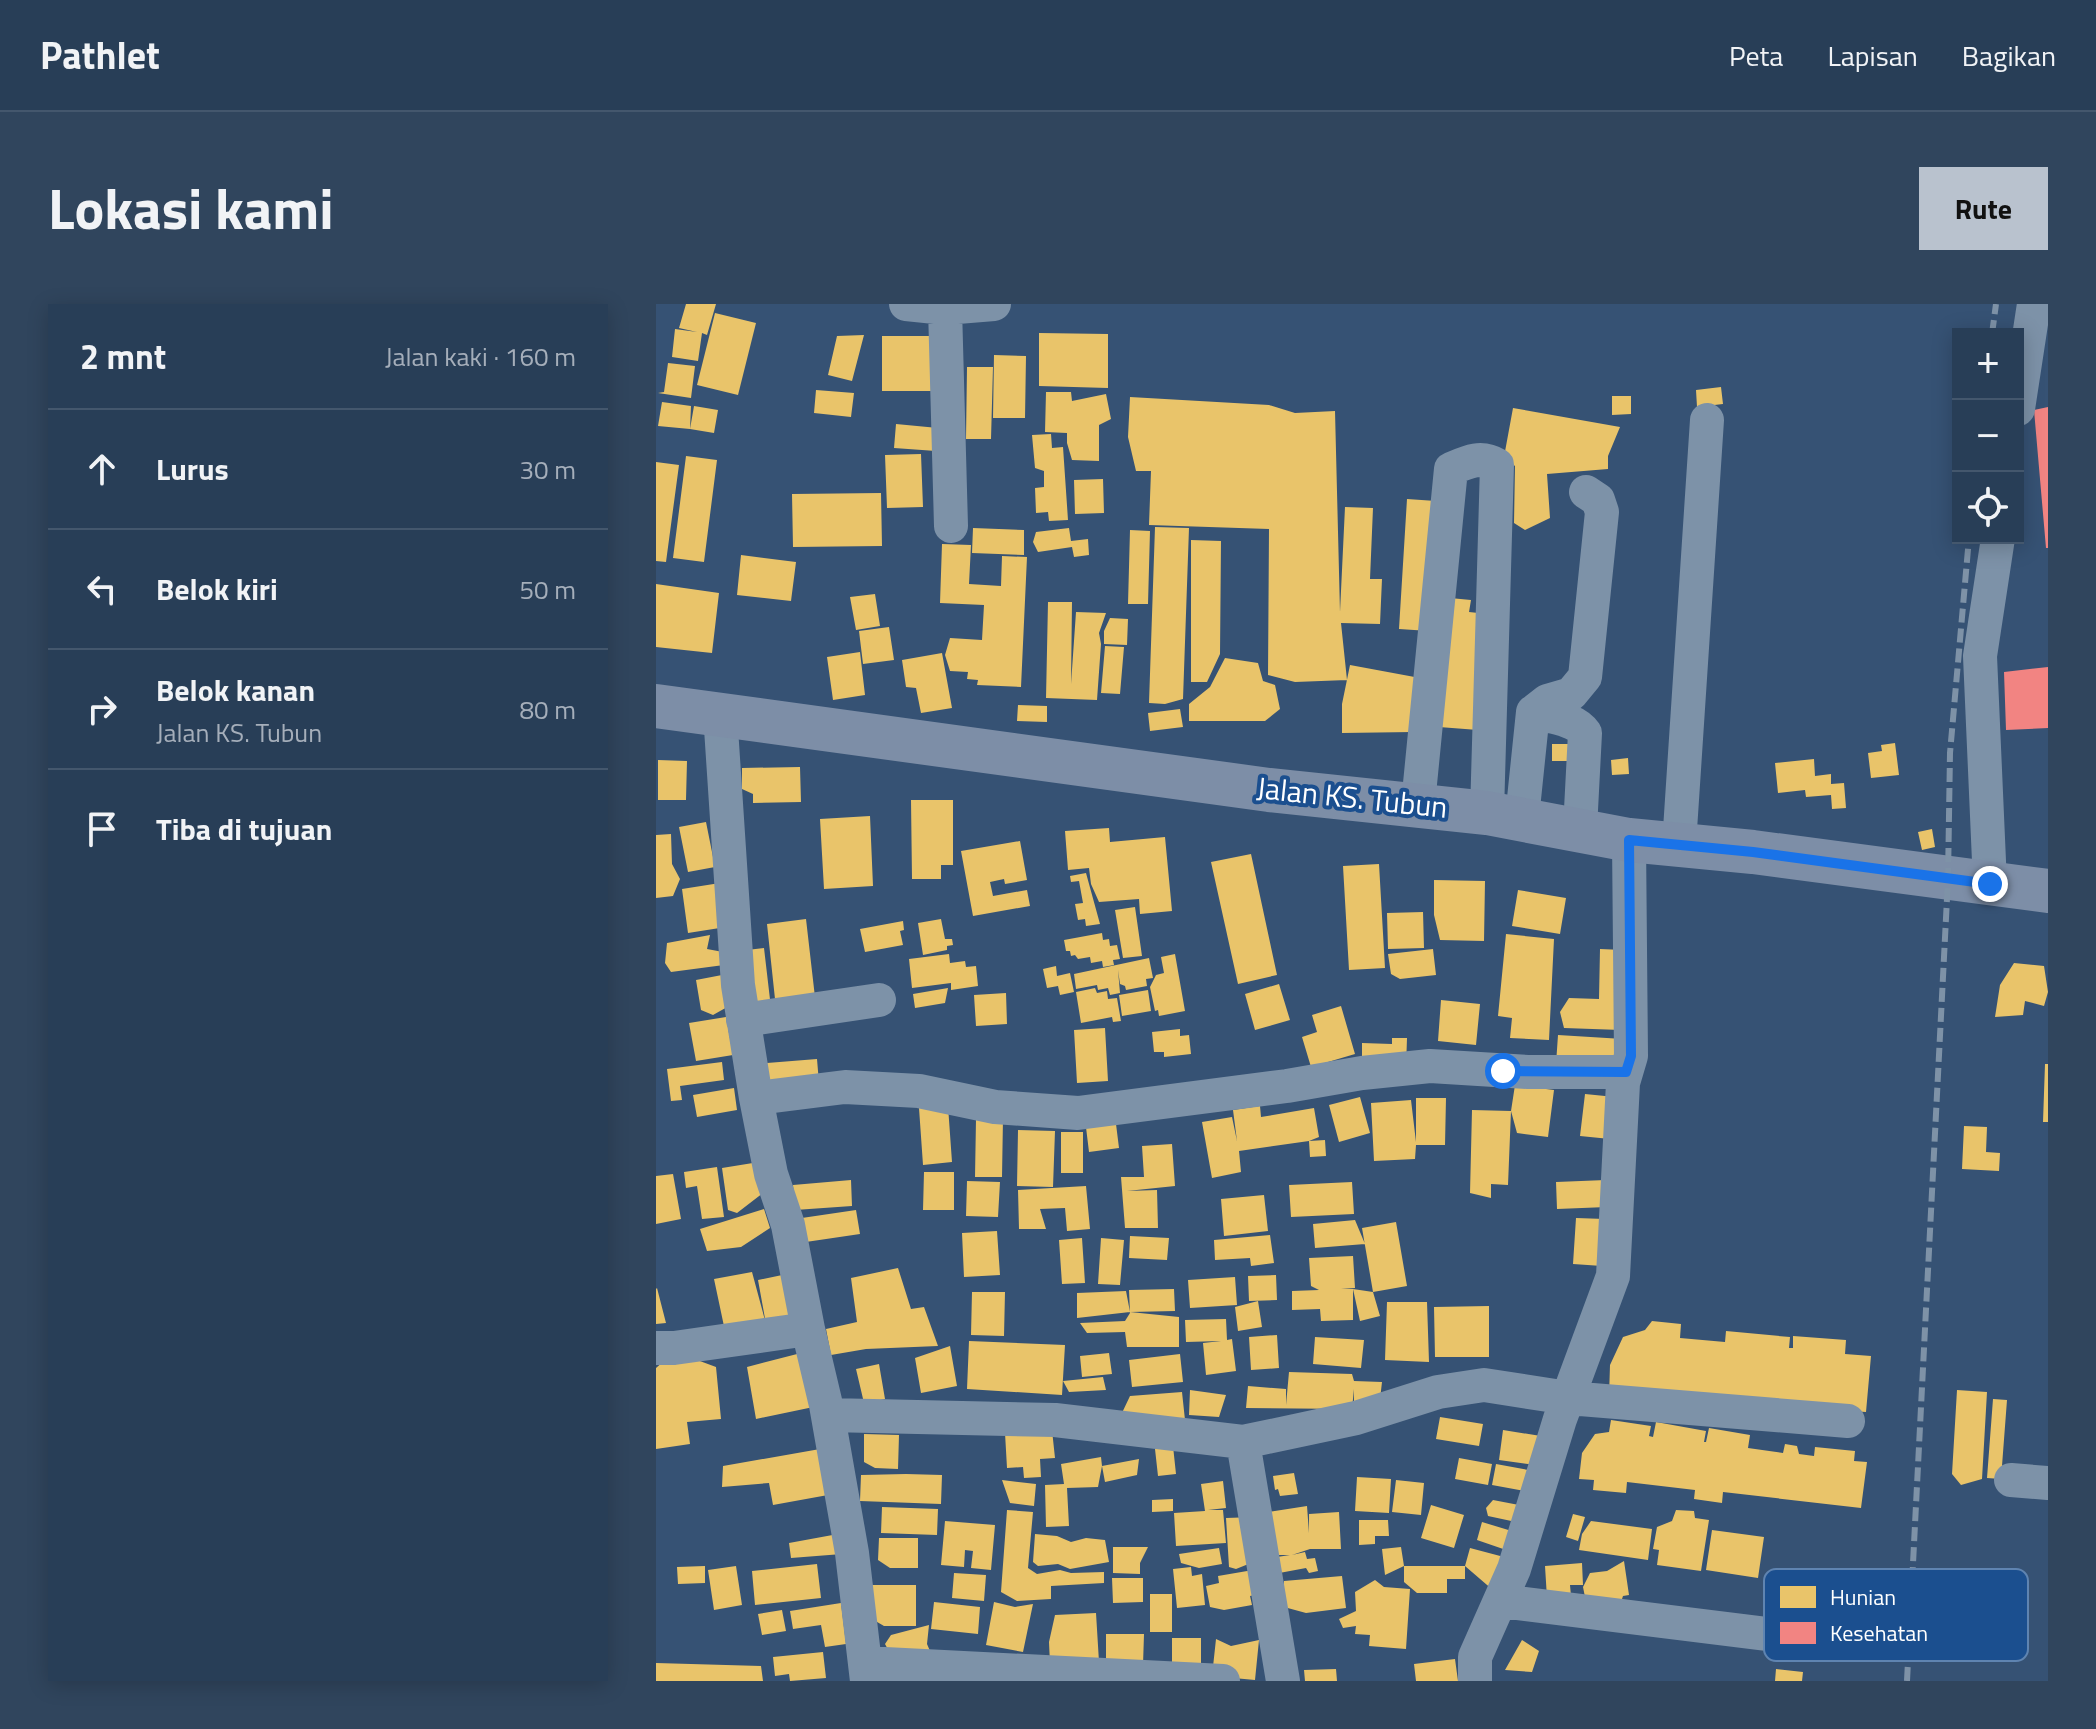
<!DOCTYPE html>
<html lang="id">
<meta charset="utf-8">
<style>
:root{--surface:#283e57;--page:#30455d;--text:#f1f3f6;--muted:#a5aeba;--line:#44576d;--accent:#b9c2ce}
body{margin:0;font-family:"Titillium Web",sans-serif;background:var(--page);color:var(--text)}
.controls{position:absolute;right:24px;top:24px;display:grid;overflow:hidden;border-radius:0px;box-shadow:0 4px 20px #0003}
.controls button{width:72px;height:72px;display:grid;place-items:center;padding:0;border:0;border-bottom:2px solid var(--line);background:var(--surface);color:var(--text);font:40px sans-serif}
.stop{position:absolute;width:24px;height:24px;margin:-18px;border:6px solid #1a73e8;border-radius:50%;background:#fff}
.stop.end{background:#1a73e8;border-color:#fff;box-shadow:0 2px 8px #0008}
.list{margin:0;padding:0;list-style:none}
h2{display:flex;justify-content:space-between;align-items:center;height:104px;margin:0;padding:0 32px;font-size:34px}
h2 small{font-size:26px;font-weight:400;color:var(--muted)}
.list li{display:grid;grid-template-columns:52px 1fr auto;gap:24px;align-items:center;box-sizing:border-box;height:120px;padding:0 32px;border-top:2px solid var(--line)}
.list b{display:block;font-size:30px;white-space:nowrap}
.list p{margin:0;font-size:26px;white-space:nowrap;color:var(--muted)}
.list em{font-size:26px;font-style:normal;color:var(--muted)}
.icon{flex:none;width:44px;height:44px;fill:none;stroke:currentColor;stroke-width:2;stroke-linecap:round;stroke-linejoin:round}
.map{position:relative;flex:none;width:1392px;height:1377px;overflow:hidden;border-radius:0px}
header{display:flex;align-items:center;gap:48px;box-sizing:border-box;height:112px;padding:0 40px;background:var(--surface);border-bottom:2px solid var(--line)}
header strong{font-size:38px}
nav{display:flex;gap:44px;margin-inline-start:auto;font-size:28px}
.intro{display:flex;align-items:center;justify-content:space-between;box-sizing:border-box;height:192px;padding:0 48px}
h1{margin:0;font-size:56px}
.button{padding:20px 36px;border-radius:0px;background:var(--accent);color:#111;font-size:28px;font-weight:700}
main{display:flex;gap:48px;padding:0 48px}
aside{flex:1;background:var(--surface);border-radius:0px;box-shadow:0 4px 20px #0003}
.map>svg:first-child{display:block}
.homes{fill:#e9c46a}
.health{fill:#f28482}
.lines{fill:none;stroke-linecap:round;stroke-linejoin:round}
.minor{stroke:#7d92a8;stroke-width:34}
.major{stroke:#7d8ea7;stroke-width:44}
.rail{stroke:#7e92a7;stroke-width:6;stroke-dasharray:14 6;stroke-linecap:butt}
.route{stroke:#1a73e8;stroke-width:10}
.labels{text-anchor:middle;stroke-width:8;stroke-linejoin:round;paint-order:stroke}
.street-label{font-size:30px;fill:#fff;stroke:#1b4f8f}
.key{fill:#1b4f8f;stroke:#5f84b1;stroke-width:2}
.key-label{font-size:22px;fill:#fff}
</style>
<header>
<strong>Pathlet</strong>
<nav><a>Peta</a><a>Lapisan</a><a>Bagikan</a></nav>
</header>
<div class="intro"><h1>Lokasi kami</h1><a class="button">Rute</a></div>
<main>
<aside>
<h2>2 mnt<small>Jalan kaki · 160 m</small></h2>
<ul class="list">
<li><svg class="icon" aria-label="ahead" viewBox="0 0 24 24"><path d="M12 20V5M6 11l6-6 6 6"/></svg><div><b>Lurus</b></div><em>30 m</em></li>
<li><svg class="icon" aria-label="left" viewBox="0 0 24 24"><path d="M17 20v-9H6M10 6l-5 5 5 5"/></svg><div><b>Belok kiri</b></div><em>50 m</em></li>
<li><svg class="icon" aria-label="right" viewBox="0 0 24 24"><path d="M7 20v-9h11M14 6l5 5-5 5"/></svg><div><b>Belok kanan</b><p>Jalan KS. Tubun</p></div><em>80 m</em></li>
<li><svg class="icon" aria-label="arrive" viewBox="0 0 24 24"><path d="M6 21V4h12l-3 4 3 4H6"/></svg><div><b>Tiba di tujuan</b></div></li>
</ul>
</aside>
<div class="map">
<svg width="1392" height="1377" viewBox="0 0 1392 1377">
<rect width="100%" height="100%" fill="#365274"/>
<!-- homes -->
<path class="homes" d="M30 0H60L51 31 46 29 42 57 16 53 19 25 41 28 23 24Z
M59 9 100 19 82 91 41 81Z
M383 29 452 30V84L383 82Z
M208 31 196 77 172 71 181 32Z
M226 32H274L275 87H226Z
M338 51 370 52 369 114H337Z
M12 59 39 62 35 94 2 89 8 88Z
M311 63H337L335 135H310Z
M1065 83 1067 100 1041 103 1040 86Z
M160 86 198 89 195 113 158 109Z
M390 88H415L416 97 450 90 455 115 443 121V157L416 156 411 139V129L389 128Z
M956 92H975V110L956 111Z
M474 93 613 101 639 109 679 107 684 308 689 203 717 204 714 275H726L724 320 685 319 691 376 639 378 612 371 613 225 493 221 495 167H480L472 133Z
M6 98 35 102 34 125 2 122Z
M38 102 62 106 58 129 34 125Z
M857 104 964 123 952 152V165L891 170 894 214 869 226 858 219 859 162 848 153Z
M240 120 282 124 280 147 238 144Z
M395 130 396 144 407 143 412 216 393 217 392 208 380 209 379 184 388 183V167L379 164 376 131Z
M265 150 267 203 231 204 229 151Z
M30 152 61 156 48 258 17 254Z
M0 158 23 161 10 258 0 257Z
M447 175 448 209 419 210 418 176Z
M225 189 226 242 137 243 136 190Z
M751 195 780 197 773 327 743 325Z
M499 223 533 224 527 395 509 400 493 399Z
M317 224 368 226V251L316 249Z
M413 224 415 237 432 235 433 251 418 253 416 243 382 248 377 238 380 228Z
M474 226 494 227 492 300H472Z
M535 236 565 237 564 350 551 378H535Z
M286 240 315 241 313 280 345 282 346 252 371 253 365 383 321 381 322 376 311 375 312 368 294 367 289 351 294 334 326 336 328 301 284 299Z
M85 251 140 258 135 297 81 291Z
M0 280 63 289 56 349 0 343Z
M219 290 224 322 200 326 194 293Z
M794 294 815 296 813 308 832 310 822 426 783 423Z
M392 298H416L415 380 420 308 450 309 443 329 445 340 441 396 390 394Z
M454 314 472 315 471 341 448 340V327Z
M233 323 238 356 207 360 203 327Z
M449 342 468 343 464 390 445 389Z
M204 348 209 391 177 396 171 353Z
M286 349 296 404 265 409 260 384 250 383 246 356Z
M569 354 602 359 607 377 619 381 624 405 609 417H533V400L554 383Z
M694 361 764 374 757 428 686 429V400Z
M362 401 391 402V418L361 417Z
M524 405 527 423 494 427 492 409Z
M1239 439 1243 471 1215 474 1212 449 1226 447 1225 441Z
M896 440H915L914 457H896Z
M972 454 973 470 956 471 955 456Z
M1158 455 1159 472 1175 470V480L1188 479 1190 504 1176 505 1175 491 1150 493 1149 486 1122 489 1119 459Z
M2 456 31 457 30 496H2Z
M144 463 145 498 97 499V490L86 485V464Z
M255 496H297V561H285V575H256Z
M214 512 217 582 168 585 164 515Z
M50 518 59 563 32 568 23 523Z
M453 524 454 538 509 533 516 607 484 610 483 595 443 598 435 580 433 564 412 566 409 527Z
M1276 525 1279 543 1266 546 1262 528Z
M15 530 16 560 24 575 17 592 0 594V531Z
M364 537 371 576 349 580 348 575 334 578 337 592 371 586 374 602 317 612 305 547Z
M595 550 621 671 582 680 555 558Z
M723 560 729 664 693 666 687 562Z
M430 569 444 620 430 622 429 615 422 616 419 600 427 599 423 577 415 578 414 572Z
M778 576 829 577 828 637 784 636 778 611Z
M64 579 70 623 32 629 26 585Z
M862 586 910 594 904 630 856 622Z
M479 603 486 652 467 654 459 606Z
M767 608 768 644 732 645 731 609Z
M150 615 160 702 119 695 111 620Z
M285 615 289 635H296L297 641 291 642V646L267 651 262 619Z
M247 617 248 626 244 627 247 641 209 648 204 625Z
M446 629 447 636 453 635 454 642 461 641 464 655 457 656 458 661 447 663 446 657 435 659 434 653 422 655 419 651 415 652 414 647H410L408 636Z
M850 630 898 635 893 736 854 734 856 714 842 712Z
M54 631 51 645 67 648 68 661 15 668 9 659 11 639Z
M108 644 115 704 98 706 91 646Z
M777 645 780 671 744 675 735 670 732 650Z
M944 645 967 646 965 726 908 724 904 708 913 694 943 695Z
M293 650 294 659 309 657 310 663 320 662 322 682 295 686V679L256 684 253 655Z
M519 650 529 707 503 712 502 706 499 707 494 683 500 671 508 669 505 653Z
M493 654 497 674 490 675 491 682 470 686 469 682 464 680 462 666 464 689 454 691 452 684 442 686 441 681 420 685 418 670Z
M1358 659 1388 662 1392 688 1388 702 1369 697 1367 711 1339 713 1344 681Z
M400 662 401 672 414 669 418 688 404 691 402 682 391 684 387 665Z
M66 671 73 702 57 711 45 706 40 676Z
M623 680 634 716 599 726 589 690Z
M292 684 289 699 259 704 257 690Z
M439 684 441 689 451 687 452 695 461 694 465 717 457 718 456 713 425 719 420 688Z
M492 686 495 707 466 712 463 691Z
M350 689 351 720 320 722 318 691Z
M785 696 824 700 820 741 782 737Z
M685 702 699 750 655 763 646 733 661 728 656 711Z
M70 713 77 751 40 757 33 719Z
M449 724 452 777 421 779 418 726Z
M524 725V732L533 731 535 750 508 753V748H498L496 728Z
M902 731 967 735 966 765 900 760Z
M736 734H751L750 764 706 762V739L736 740Z
M161 755 163 779 113 782 111 759Z
M66 758 68 776 24 782 26 796 15 797 11 765Z
M1389 760H1392V818H1387Z
M859 781 898 786 892 833 861 829 855 807Z
M78 784 81 806 41 813 37 791Z
M929 790 959 793 954 835 924 832Z
M704 793 714 829 683 838 673 801Z
M760 794H790L789 841H760L759 855 718 857 715 799 755 796 760 838Z
M292 802 296 858 267 861 263 804Z
M604 802 605 813 658 804 663 833 653 837 669 836 670 852 654 853 653 837 583 847 585 868 556 874 546 818 576 813 581 837 577 806Z
M816 806 855 807 852 881 835 880V894L814 889Z
M459 812 463 844 433 848 429 815Z
M347 814 346 873H319L320 815Z
M1308 822 1331 823 1330 848 1344 849 1343 867 1306 865Z
M362 826 399 827 397 883 361 882Z
M405 828H427V869H405Z
M516 840 519 882 471 887 501 886 502 924H469L465 873H488L486 842Z
M103 858 107 889 81 909 72 906 66 864Z
M61 863 68 913 46 915 41 882 30 884 28 868Z
M268 868H298V906H267Z
M17 870 25 915 0 920V872Z
M195 876 196 902 139 906 137 881Z
M950 876 951 903 901 905 900 878Z
M311 877 344 878 342 913 310 912Z
M696 878 698 910 635 913 633 881Z
M430 882 434 925 411 927 409 904 384 905 390 925H363L362 886Z
M608 891 612 927 568 932 565 895Z
M108 905 114 924 85 943 51 947 44 925Z
M200 906 204 930 143 939 139 915Z
M920 914 949 915 946 962 917 960Z
M699 916 709 940 659 944 657 920Z
M740 918 751 982 717 988 706 924Z
M341 927 344 971 308 973 306 929Z
M614 931 618 959 595 962 594 954 559 956 558 936Z
M474 932 513 934 511 956 473 954Z
M426 934 429 979 406 980 403 936Z
M445 934 468 936 464 981 442 980Z
M697 952 699 984 685 985H697V1016L665 1017 664 1005 636 1006V987L663 986 655 982 653 954Z
M242 964 255 1005 268 1003 282 1042 210 1045 175 1051 170 1025 201 1018 195 974Z
M96 968 110 1020 102 976 131 970 140 1020 69 1027 58 975Z
M620 971 621 996 593 997 592 972Z
M579 973 581 1001 534 1004 532 976Z
M1 984 10 1019 0 1020V985Z
M518 985 519 1007 474 1008 523 1013V1043H471L469 1028 431 1029 424 1019 469 1017 474 1009 473 986Z
M697 985 717 988 724 1012 704 1017Z
M470 987 474 1008 421 1014V989Z
M316 988H349L348 1032 315 1031Z
M602 997 606 1023 582 1027 579 1003Z
M731 998H771L773 1058 729 1056Z
M833 1002V1053H779L778 1003Z
M570 1015 571 1036 576 1035 580 1067 550 1071 547 1039 565 1037 530 1038 529 1016Z
M996 1017 1025 1020 1024 1034 1069 1038 1070 1027 1134 1033 1133 1044H1137V1032L1190 1036 1189 1050 1215 1052 1210 1108 953 1093 954 1061 967 1033 989 1026Z
M621 1031 623 1064 595 1066 593 1033Z
M659 1033 708 1036 705 1064 657 1060Z
M313 1037 409 1041 406 1091 311 1085Z
M294 1042 301 1082 265 1089 259 1054Z
M145 1049 167 1101 100 1115 91 1063Z
M453 1049 456 1070 426 1073 424 1052Z
M524 1050 527 1078 476 1083 473 1056Z
M33 1053 60 1063 65 1115 31 1118 34 1140 0 1145V1064L8 1057Z
M223 1060 229 1095 208 1099 200 1065Z
M633 1068 696 1070 698 1077 726 1078 723 1104 698 1110V1085L696 1105 590 1104 592 1082 630 1085V1101Z
M447 1073 450 1086 413 1088 407 1077Z
M534 1086 570 1091 563 1113 533 1111Z
M1301 1086 1331 1088 1326 1175 1305 1181 1296 1170Z
M526 1088 529 1116 465 1111 474 1092Z
M1337 1095 1351 1096 1345 1175 1331 1174Z
M784 1113 827 1120 823 1142 780 1135Z
M955 1116 995 1122 993 1132 997 1133 1000 1118 1050 1127 1048 1138H1050L1053 1124 1094 1131 1092 1144 1127 1149 1129 1140 1141 1142 1143 1150 1158 1152 1159 1143 1199 1147 1198 1157 1211 1158 1205 1204 1067 1188 1066 1199 1038 1195 1039 1186 971 1178 970 1189 937 1186 938 1176 923 1175 926 1149 939 1130 953 1128Z
M396 1126 399 1154 384 1155 385 1173 368 1174 367 1163 351 1164 349 1129Z
M847 1126 891 1133 880 1161 843 1156Z
M208 1130 243 1131 242 1165 219 1164 208 1158Z
M517 1142 520 1170 502 1172 499 1145Z
M164 1145 172 1191 117 1201 113 1179 66 1183 67 1162Z
M445 1153 446 1162 442 1183 411 1184 413 1222 390 1223 389 1181 408 1180 405 1160Z
M803 1154 836 1160 832 1181 799 1175Z
M483 1155 481 1171 449 1178 446 1162Z
M840 1160 878 1167 874 1188 836 1181Z
M638 1169 642 1190 624 1192 622 1185 619 1186 617 1172Z
M250 1170 286 1171 285 1200 204 1197 205 1171Z
M701 1173 735 1175 733 1209 699 1207Z
M346 1176 380 1180 378 1202 354 1199Z
M740 1176 768 1179 765 1211 736 1208Z
M567 1177 570 1204 552 1206H567L570 1239 520 1242 518 1209 549 1207 545 1180Z
M517 1195V1207L496 1208V1196Z
M837 1196 863 1201 860 1218 832 1212 830 1204Z
M775 1201 808 1211 798 1244 765 1234Z
M651 1202 653 1229V1210L683 1208 685 1245H654L636 1251 649 1248 651 1255 659 1254 662 1267 653 1269 650 1264 618 1270 621 1253 634 1251H614L612 1208Z
M226 1203 282 1205 281 1231 225 1229Z
M351 1206 377 1208 372 1264 381 1270 404 1266 415 1269 448 1268V1279L395 1282V1295L361 1297 345 1288Z
M1020 1206 1038 1207 1039 1214 1053 1216 1045 1267 1001 1261 1003 1246 997 1245 1001 1223 1016 1217Z
M917 1210 929 1213 922 1237 910 1233Z
M598 1213 600 1257 580 1265 573 1263 570 1214Z
M703 1216H732L733 1232H719V1240L703 1241Z
M289 1217 339 1221 335 1266 315 1264 317 1247 309 1246 308 1263 285 1261Z
M935 1217 996 1225 992 1256 923 1246 926 1230Z
M826 1218 859 1228 853 1247 821 1236Z
M1056 1226 1108 1233 1102 1274 1050 1266Z
M182 1230 186 1250 135 1254 133 1239Z
M379 1230 401 1232 415 1238 430 1234 449 1236 453 1258 414 1265 402 1260 382 1262 377 1258Z
M223 1234H262V1264H234L222 1256Z
M457 1243H492L484 1259V1270L457 1269Z
M745 1243 748 1262 729 1271 726 1245Z
M563 1244 566 1260 543 1264 525 1259 523 1250Z
M814 1244 848 1253 838 1287 809 1262Z
M968 1257 973 1291 967 1292 964 1301 930 1298 927 1283 934 1269 951 1267Z
M926 1259 927 1281H914L915 1292 891 1294 889 1262Z
M161 1260 165 1294 99 1301 96 1267Z
M49 1262V1279L22 1280 21 1263Z
M80 1262 86 1301 58 1306 52 1266Z
M748 1262H809V1275H791V1289H761L748 1278Z
M535 1263 536 1272 546 1270 549 1301 521 1304 517 1265Z
M597 1266 608 1289 594 1292 596 1301 568 1306 554 1303 550 1282 563 1279 562 1272Z
M298 1269 330 1271 328 1297 296 1294Z
M686 1272 690 1304 650 1309 628 1303V1277Z
M456 1274H487V1298L457 1299Z
M719 1276 728 1283 754 1285 750 1345 713 1342 714 1331 699 1330 700 1322 687 1324 683 1315 700 1307 699 1288Z
M216 1281H260V1322H228L216 1315Z
M494 1290H516V1328H494Z
M278 1298 324 1303 322 1330 275 1325Z
M338 1298 359 1303 377 1300 367 1348 330 1341Z
M185 1299 190 1340 169 1343 165 1321 137 1325 134 1307Z
M126 1306 130 1327 106 1331 102 1310Z
M440 1309 443 1358 394 1360 393 1338 399 1311Z
M273 1321 271 1340 277 1354 236 1353 229 1340 235 1331Z
M450 1330H488L487 1361 450 1360Z
M516 1334H545V1368H516Z
M560 1335 575 1342 603 1336 599 1376 556 1372Z
M866 1336 883 1347 876 1368 849 1366Z
M167 1348 170 1374 134 1377 133 1370 119 1372 117 1353Z
M799 1355 802 1377H760L758 1360Z
M0 1359 105 1362 107 1377H0Z
M680 1365 681 1377H649L648 1366Z
M1120 1365 1147 1368 1146 1377H1119Z"/>
<!-- health -->
<path class="health" d="M1392 103V244H1390L1378 106Z
M1392 363V424L1350 426 1348 368Z"/>
<g class="lines">
<!-- minor -->
<path class="minor" d="M250 0 289 4 338 0
M289 4 295 222
M1362 105 1378 0
M877 408C894 413 919 414 929 429L924 525
M64 409 82 681 100 794 115 870 132 921 152 1025 170 1101 196 1249 211 1377
M762 500 795 165C811 158 825 151 841 161L831 509
M866 514 877 408 891 397 915 390 929 373 946 208 942 196 930 188
M1023 541 1051 116
M1334 580 1324 352 1342 234
M87 716 223 696
M100 794 189 783 263 787 339 803 422 809 631 782 706 769 774 762 872 768H970
M0 1044H18L152 1025
M172 1111 399 1116 587 1138 700 1114 782 1088 828 1081 912 1094 1192 1117
M587 1138 627 1377
M1355 1176 1392 1179
M844 1297 1136 1333
M209 1359 567 1377
M819 1377V1353L858 1265 904 1115 957 972 967 779 975 752 973 536"/>
<!-- major -->
<path class="major" d="M0 402 613 486 831 509 973 536 1097 548 1392 587"/>
<!-- rail -->
<path class="rail" d="M1336 30 1340 0
M1251 1377 1292 575 1294 449 1313 234"/>
</g>
<g class="lines">
<!-- route -->
<path class="route" d="M847 767 970 768 975 752 973 536 1097 548 1334 580"/>
</g>
<g class="labels">
<!-- street labels -->
<g class="street-label">
<text transform="translate(696 494) rotate(6)" y="10">Jalan KS. Tubun</text>
</g>
</g>
<!-- legend -->
<rect x="1108" y="1265" width="264" height="92" rx="12" class="key"/>
<rect x="1124" y="1282" width="36" height="22" fill="#e9c46a"/>
<rect x="1124" y="1318" width="36" height="22" fill="#f28482"/>
<g class="key-label">
<text x="1174" y="1301">Hunian</text>
<text x="1174" y="1337">Kesehatan</text>
</g>
</svg>
<div class="controls">
<button>+</button>
<button>−</button>
<button><svg class="icon" aria-label="locate" viewBox="0 0 24 24"><circle cx="12" cy="12" r="6"/><path d="M12 2v4M12 18v4M2 12h4M18 12h4"/></svg></button>
</div>
<div class="stop" style="left:847px;top:767px"></div>
<div class="stop end" style="left:1334px;top:580px"></div>
</div>
</main>
